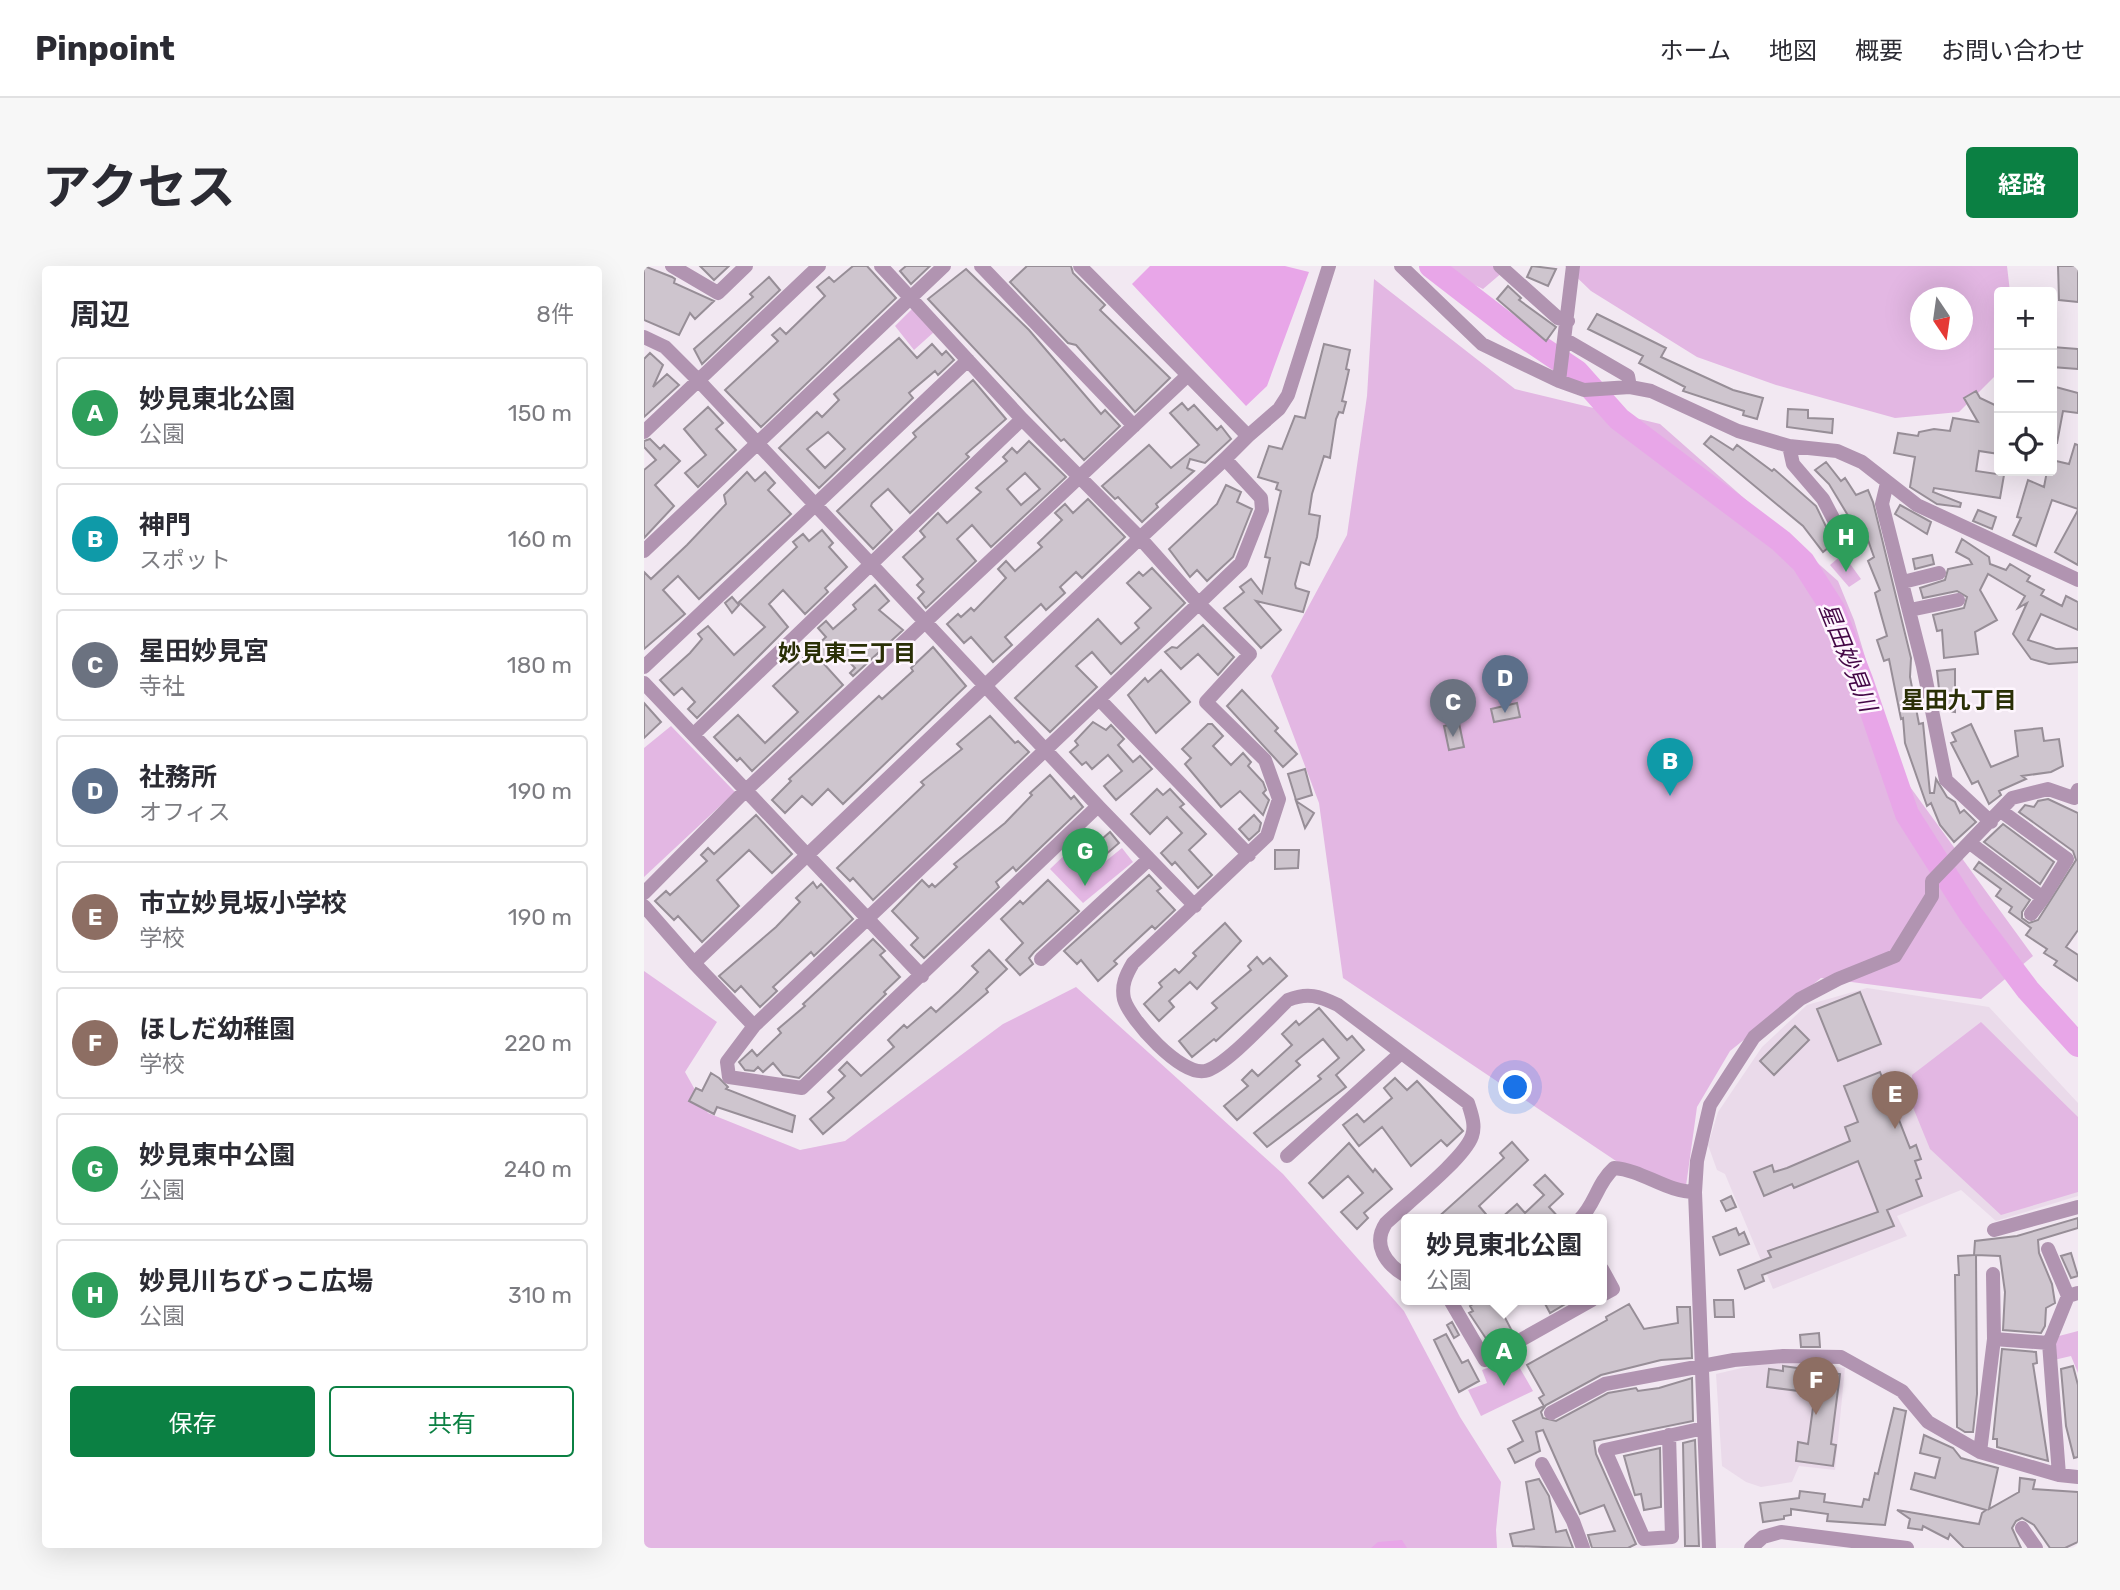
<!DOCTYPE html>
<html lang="ja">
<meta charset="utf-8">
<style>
:root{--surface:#fff;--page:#f7f7f7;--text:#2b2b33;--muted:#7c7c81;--line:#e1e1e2;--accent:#0b8043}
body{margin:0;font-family:Rubik,"Noto Sans JP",sans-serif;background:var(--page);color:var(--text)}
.controls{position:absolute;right:21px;top:21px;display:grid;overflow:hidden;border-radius:7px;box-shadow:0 7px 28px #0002}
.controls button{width:63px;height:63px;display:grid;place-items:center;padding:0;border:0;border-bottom:2px solid var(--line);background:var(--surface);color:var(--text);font:35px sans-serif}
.compass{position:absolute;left:1266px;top:21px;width:63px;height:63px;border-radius:50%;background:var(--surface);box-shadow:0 7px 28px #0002;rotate:167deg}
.you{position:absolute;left:872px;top:822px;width:24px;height:24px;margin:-18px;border:5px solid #fff;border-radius:50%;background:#1a73e8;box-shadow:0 0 0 10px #1a73e833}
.badge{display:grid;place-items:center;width:46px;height:46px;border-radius:50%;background:var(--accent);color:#fff;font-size:23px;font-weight:700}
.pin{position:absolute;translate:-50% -58px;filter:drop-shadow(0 2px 4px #0008)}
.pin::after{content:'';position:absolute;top:37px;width:24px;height:21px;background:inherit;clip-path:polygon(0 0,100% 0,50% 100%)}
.popup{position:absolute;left:757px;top:948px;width:206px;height:91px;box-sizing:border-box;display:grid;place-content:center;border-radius:7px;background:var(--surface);filter:drop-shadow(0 2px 5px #0005);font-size:23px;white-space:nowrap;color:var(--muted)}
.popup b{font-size:26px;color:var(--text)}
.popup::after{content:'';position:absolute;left:50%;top:100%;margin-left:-14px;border:14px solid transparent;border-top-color:var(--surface)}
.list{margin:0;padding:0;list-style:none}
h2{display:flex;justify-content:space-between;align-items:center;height:91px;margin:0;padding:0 28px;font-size:30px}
h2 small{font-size:23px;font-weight:400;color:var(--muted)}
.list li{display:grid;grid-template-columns:46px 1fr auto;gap:21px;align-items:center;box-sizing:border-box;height:112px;margin:0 14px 14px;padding:0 14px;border:2px solid var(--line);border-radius:7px}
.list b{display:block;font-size:26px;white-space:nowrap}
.list p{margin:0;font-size:23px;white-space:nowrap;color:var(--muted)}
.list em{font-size:23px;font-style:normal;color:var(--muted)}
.actions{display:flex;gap:14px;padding:21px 28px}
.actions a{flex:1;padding:16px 0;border:2px solid var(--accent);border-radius:7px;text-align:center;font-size:24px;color:var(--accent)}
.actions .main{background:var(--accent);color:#fff}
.icon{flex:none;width:38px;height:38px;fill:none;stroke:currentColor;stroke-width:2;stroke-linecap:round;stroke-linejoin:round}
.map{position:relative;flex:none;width:1434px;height:1282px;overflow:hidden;border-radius:7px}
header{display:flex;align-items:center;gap:42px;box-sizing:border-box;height:98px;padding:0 35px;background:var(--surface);border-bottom:2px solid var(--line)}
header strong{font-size:33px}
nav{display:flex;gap:38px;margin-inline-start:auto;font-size:24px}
.intro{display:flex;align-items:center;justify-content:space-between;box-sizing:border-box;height:168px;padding:0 42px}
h1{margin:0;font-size:49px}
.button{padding:18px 32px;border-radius:7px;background:var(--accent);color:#fff;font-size:24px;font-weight:700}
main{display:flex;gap:42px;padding:0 42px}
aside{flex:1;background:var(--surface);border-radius:7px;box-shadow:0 7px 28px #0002}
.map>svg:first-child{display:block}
.built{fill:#eadaea}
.green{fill:#e3b7e3;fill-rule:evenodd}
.water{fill:#e8a6e8}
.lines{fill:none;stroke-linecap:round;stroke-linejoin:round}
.river{stroke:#e8a6e8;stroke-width:24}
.building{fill:#cec5ce;stroke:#978e97;stroke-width:2;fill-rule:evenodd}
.street{stroke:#b194b1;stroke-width:14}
.labels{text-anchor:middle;stroke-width:5;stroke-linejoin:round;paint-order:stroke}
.neighbourhood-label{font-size:23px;font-weight:bold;fill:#2a2f06;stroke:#fef6fe}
.water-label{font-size:23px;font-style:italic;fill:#440846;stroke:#fef6fe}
</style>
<header>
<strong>Pinpoint</strong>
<nav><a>ホーム</a><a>地図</a><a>概要</a><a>お問い合わせ</a></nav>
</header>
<div class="intro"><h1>アクセス</h1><a class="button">経路</a></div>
<main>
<aside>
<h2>周辺<small>8件</small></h2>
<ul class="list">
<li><span class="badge" style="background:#2e9e5b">A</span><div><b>妙見東北公園</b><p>公園</p></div><em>150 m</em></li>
<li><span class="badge" style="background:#0f9aa8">B</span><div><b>神門</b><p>スポット</p></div><em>160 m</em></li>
<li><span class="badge" style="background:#6b7280">C</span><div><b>星田妙見宮</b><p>寺社</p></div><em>180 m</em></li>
<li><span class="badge" style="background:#5c6f8a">D</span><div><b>社務所</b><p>オフィス</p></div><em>190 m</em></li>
<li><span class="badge" style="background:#8d6e63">E</span><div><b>市立妙見坂小学校</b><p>学校</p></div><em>190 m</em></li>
<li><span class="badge" style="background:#8d6e63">F</span><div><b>ほしだ幼稚園</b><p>学校</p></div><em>220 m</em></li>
<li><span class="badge" style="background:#2e9e5b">G</span><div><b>妙見東中公園</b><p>公園</p></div><em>240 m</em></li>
<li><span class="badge" style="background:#2e9e5b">H</span><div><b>妙見川ちびっこ広場</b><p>公園</p></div><em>310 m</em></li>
</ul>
<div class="actions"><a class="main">保存</a><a>共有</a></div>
</aside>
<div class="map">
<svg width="1434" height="1282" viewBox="0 0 1434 1282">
<rect width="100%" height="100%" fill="#f2e8f2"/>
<!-- built -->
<path class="built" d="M1223 722 1345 741 1434 837V930L1352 955 1317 924 1253 950 1263 970 1129 1023 1081 908 1073 904 1064 879 1074 846 1118 781 1163 739Z
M1119 1097H1163L1201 1102 1191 1204 1155 1200 1148 1216 1117 1221 1102 1216 1078 1200 1072 1108Z"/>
<!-- green -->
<path class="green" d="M791 0H866L839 23Z
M921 0H1363L1366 26H1355L1353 108 1315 146 1251 152 1132 119 1053 91 947 25ZM1276 32H1318V74H1276Z
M730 13 871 123 1016 158 1194 315 1210 354 1256 507 1389 690 1337 733 1177 712 1086 785 1053 841 1042 920 978 899 699 712 675 537 627 410 703 269 723 130Z
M269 42 290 66 270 84 251 60Z
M1199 288 1217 313 1205 321 1186 299Z
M27 460 91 526 0 611V482Z
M430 580 452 603 478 582 489 596 439 637 406 603Z
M0 705 73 756 41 806 64 847 156 884 201 875 359 758 432 721 639 908 760 1045 816 1151 857 1216 852 1264 853 1282H0Z
M1337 756 1434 851V926L1357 949 1286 883 1268 839V809Z
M1434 1065V1107L1427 1090 1410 1094 1409 1082 1415 1070Z
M870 1092 889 1125 837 1150 824 1124 843 1117 838 1104Z"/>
<!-- water -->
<path class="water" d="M506 0H641L665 6 623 120 602 140 488 18Z
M758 1274 763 1282H727L734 1276Z"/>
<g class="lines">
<!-- river -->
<path class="river" d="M787 0 866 61 933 106 975 153 1137 275 1159 296 1189 343 1217 414 1263 548 1326 647 1384 724 1434 779"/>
</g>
<!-- building -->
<path class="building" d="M0 0 28 11 31 13 30 17 70 35 51 53 46 47 35 69 0 54Z
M56 0H85L70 14Z
M209 0H223L252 32 117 161 81 124 134 75 128 69 136 62 142 68 181 30 173 21 185 11 190 16Z
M262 0H286L267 18 256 5Z
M383 0H427L429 7 461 39 456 44 526 112 491 146 432 79 424 77 366 16Z
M888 0 912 3 904 20 883 11Z
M1414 0H1434V36L1415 34Z
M322 3 385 64 457 148 461 144 476 160 440 194 420 173 417 175 284 33Z
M125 11 136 24 58 98 50 83 109 31 106 28Z
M864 20 877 32 875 34 912 61 902 75 853 33Z
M953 48 1022 82 1017 91 1089 124 1119 132 1113 153 1099 149 1100 145 1039 125 1041 121 995 97 999 90 944 63Z
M255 72 273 92 288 78 298 89 302 85 310 94 294 109 291 105 265 127 269 132 175 222 135 182 173 146 178 151 195 134 190 128ZM184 166 201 183 181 202 163 183Z
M680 78 706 84 702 103 705 104 698 135 702 136 699 147 695 146 692 153 686 192 680 190 668 228 665 248 676 250 673 271 665 299 657 296 651 318 652 322 665 326 659 346 612 335 637 364 617 382 580 342 600 326 596 321 607 313 618 327 626 292 621 291 637 225 632 223 634 217 614 211 625 180 638 183 651 150 661 152Z
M1408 81 1434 83V103L1408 101Z
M6 87 19 99 9 121 23 108 35 119 0 151V93Z
M329 114 362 153 322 188 325 191 266 247 244 223 228 237 227 240 248 264 229 283 193 245 272 171 269 167Z
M1408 120 1434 127V147L1419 145 1413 177H1408Z
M1332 125 1336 132 1355 141V188L1335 185 1332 205 1360 209 1356 232 1290 222 1289 226 1317 237 1316 241 1293 238 1266 221 1271 191 1250 187 1254 167 1274 170 1275 166 1290 163 1306 165 1309 152 1334 156 1320 132Z
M538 137 544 144 550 139 573 164 577 160 587 173 561 197 546 193 543 202 550 205 512 238 514 241 498 256 474 231 471 233 458 220 505 179 527 202 555 179 526 147Z
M64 141 79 157 72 163 92 184 54 221 41 207 62 189 40 163Z
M1144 143 1164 144V152L1189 153 1188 167 1143 161Z
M1067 170 1089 184 1093 179 1128 205 1130 203 1172 240 1190 277 1179 286 1159 260 1060 178Z
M6 173 16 183 20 179 36 195 11 219 30 240 0 272V204L12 194 0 181V175Z
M385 175 422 211 347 281 328 259 313 273 332 295 282 342 274 332 280 326 273 319 279 313 259 291 281 271 276 265 294 247 303 257 337 226 332 222 363 195 359 191 368 182 373 187ZM381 207 396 223 377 239 363 223Z
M1431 178 1434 179V243L1408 234 1392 280 1369 269 1377 252 1373 251 1384 214 1400 221 1403 205H1408V194L1425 198Z
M1182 196 1197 215 1201 212 1212 229 1224 224 1229 236 1267 392 1266 411 1275 458 1279 457 1286 527H1290L1292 513 1303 531 1311 536 1316 547 1320 544 1332 556 1310 576 1296 559 1287 537 1283 540 1261 477 1259 452 1257 453 1245 393 1240 395 1233 374 1243 370 1231 327 1236 324 1224 295 1230 291 1220 263 1214 266 1185 218 1171 204Z
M103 206 111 215 121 206 131 217 124 224 147 248 55 333 34 310 19 324 41 348 0 383V306L7 313 43 279 82 238 80 229Z
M582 219 597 226 593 236 608 243 589 291 563 315 553 304 546 311 525 283 573 238Z
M444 233 481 271 438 312 432 306 416 321 421 327 402 344 397 338 361 371 368 379 349 396 327 371 320 377 303 358 314 348 317 351 327 342 330 345 362 312 354 303 362 295 371 305 398 281 394 277 418 254 411 247 421 238 429 247Z
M1256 239 1287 256 1283 268 1251 248Z
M1334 244 1352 251 1348 263 1329 255Z
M1434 244V299L1411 286Z
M178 264 189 277 185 281 203 301 181 322 184 326 161 348 139 324 125 338 144 361 53 452 44 443 51 436 38 422 30 429 16 414 46 387 58 373 54 368 64 360 90 389 121 361 95 336 153 281 149 276 159 268 165 275Z
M1318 273 1345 291 1346 298 1362 304 1366 298 1386 310 1383 315 1400 324 1397 329 1418 340 1422 330 1434 336V364L1397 348 1384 374 1412 383 1434 382V396L1405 398 1387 393 1369 368 1383 337 1374 342 1381 330 1344 308 1336 324 1353 354 1331 366 1334 388 1300 392 1298 364 1293 365 1289 349 1320 342 1323 331 1313 325 1279 332 1276 322 1301 314 1304 303 1328 298 1325 293 1312 286Z
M1288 289 1290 298 1271 303 1269 293Z
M508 302 541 337 467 408 448 386 432 400 453 421 406 466 371 432 454 353 477 378 495 362 491 357 507 342 483 317 495 306 499 310Z
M231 319 245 335 235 344 259 364 209 410 206 407 211 402 194 384 180 398 199 419 108 505 96 492 93 495 70 471 94 449 121 477 154 446 129 420 182 371 174 362 182 355 189 363 212 343 209 339Z
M88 331 95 339 88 347 81 337Z
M559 359 590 391 574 409 554 388 537 403 521 386 528 381 533 382Z
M289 381 322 420 199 538 184 523 168 539 158 530 141 547 128 534 147 515 145 513 235 430 238 433 269 405 267 402Z
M1311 403V446L1298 444V423H1295L1293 405Z
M517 404 546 436 512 467 484 429 501 412 504 416Z
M598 424 634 462 631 465 653 488 639 501 583 440Z
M0 437 17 456 0 472Z
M873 437 876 451 850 456 847 443Z
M346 450 371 477 374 475 385 486 229 634 209 612 206 615 193 602 280 519 277 516 318 483 313 478Z
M449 456 462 464 467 459 480 473 474 479 489 496 496 490 508 503 472 534 460 520 478 505 464 489 448 503 442 496 438 499 426 486 434 479 431 475Z
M815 457 820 481 805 484 800 460Z
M564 458H568L579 470 569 480 587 499 599 487 607 496 604 500 619 516 622 524 619 527 625 534 619 549 596 525 577 541 541 498 547 492 538 483Z
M1327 458 1347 501 1374 490 1371 465 1398 462 1400 475 1415 473 1419 500 1407 506 1378 510 1382 513 1355 525 1357 529 1345 538 1334 515 1328 518 1307 477 1312 475 1308 467Z
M661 503 668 529 652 534 644 508Z
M406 509 427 533 430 530 439 541 372 605 369 601 352 616 355 621 280 692 267 679 274 672 248 645 278 614 285 621 288 618 291 621 313 601 310 598 361 557 388 529 386 527Z
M513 523 519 529 526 523 540 538 536 541 562 568 545 584 568 609 554 622 531 596 528 599 517 587 538 567 523 551 506 568 487 548Z
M1404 533 1434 547V664L1422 681 1434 689V715L1410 699 1413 695 1400 687 1403 683 1382 669 1387 662 1365 646 1368 641 1352 630 1357 623 1330 603 1335 596 1386 634 1378 646V652L1385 657 1394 654 1432 594 1429 585 1375 546 1381 539 1390 541 1394 535Z
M652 535 670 547 661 562Z
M112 549 148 588 128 607 105 584 73 614 95 640 58 676 34 650 30 654 11 635 22 625 26 629 63 595 57 589 64 582 70 588Z
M610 549 617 557 615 565 605 574 595 563Z
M1359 558 1410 596 1396 618 1340 576Z
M466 566 475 577 452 597 443 586Z
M631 584H655L654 602 631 603Z
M505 609 517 622 513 625 531 644 511 663 508 660 470 695 473 698 454 715 437 694 433 698 420 685Z
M404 614 435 645 390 686 385 692 389 698 376 709 362 694 379 677 357 653 376 635 379 638Z
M169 616 173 622 177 618 209 653 170 690 167 686 129 721 133 725 116 741 97 720 91 726 75 710 132 661 156 636 152 632Z
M581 657 597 675 553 723 546 716 525 735 530 741 515 755 500 738 518 721 515 717 531 703 535 707 552 690 549 687Z
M229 673 241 685 236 689 256 711 240 726 242 728 155 812 139 809 129 797 119 806 114 801 110 805 101 804 95 796 108 784 113 790 137 767 134 763 161 740 159 738Z
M345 684 363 703 342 723 344 726 179 868 166 853 190 832 184 826 201 810 195 804 203 796 217 810 250 781 244 774 260 759 263 762 287 741 292 746 315 725 334 706 328 700Z
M613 691 619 698 626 692 643 710 572 775 570 773 548 791 535 775 573 742 568 737 607 704 604 700Z
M1216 726 1237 778 1194 795 1173 743Z
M675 742 703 774 708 770 720 784 692 809 702 821 623 881 610 867 677 813 674 810 695 792 679 773 652 795 656 799 593 854 580 840 604 820 598 814 608 804 614 810 648 779 638 768 652 755 655 759Z
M1151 760 1165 774 1130 809 1116 795Z
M1236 806 1242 822 1248 819 1254 834 1248 836 1266 882 1272 879 1277 893 1271 895 1277 912 1272 914 1278 930 1243 944 1250 960 1118 1009 1120 1015 1101 1023 1094 1004 1127 991 1124 985 1234 946 1214 895 1150 922 1148 918 1120 930 1110 906 1128 899 1130 906 1143 902 1206 875 1201 861 1214 856 1200 820Z
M67 807 75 812 84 821 82 823 151 850 148 866 73 841 70 848 45 835 52 822 58 825Z
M751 812 763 824 773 815 819 865 803 880 797 874 767 900 738 861 715 880 699 859 713 848 720 856 748 832 740 822Z
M868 876 884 894 835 940 847 954H791L860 892 856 887Z
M705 877 729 906 731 903 748 923 720 947 724 952 713 963 697 946 719 927 704 910 679 932 665 917Z
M901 909 919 928 905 941 917 954H855L873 938 881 947 900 929 890 919Z
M1087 930 1092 941 1082 945 1077 935Z
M1434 952V962L1394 974 1395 987 1408 1018 1411 1037 1402 1042 1401 1060 1397 1067 1359 1064 1361 1026 1356 990 1332 989 1333 1128 1329 1166H1321L1313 1161 1311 1009H1315L1314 990 1330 989 1331 975 1373 970Z
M1092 962 1095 969 1100 966 1105 978 1076 989 1069 971Z
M1427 987 1434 1010 1427 1012 1417 990Z
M835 1034H874L857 1044 869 1067 847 1080 825 1047 829 1045 826 1040Z
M899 1034H928L906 1047Z
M1070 1034H1089L1090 1051H1071Z
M985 1038 1000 1063 1034 1057 1033 1041H1046L1048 1092 1017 1094 957 1109 902 1139 897 1146 899 1152 912 1155 964 1127 992 1122 994 1125 1015 1122 1048 1112 1049 1155 950 1175 952 1188 992 1278 984 1282H948L944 1269 971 1265 960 1239 936 1248 899 1164 892 1166 896 1185 871 1197 864 1183 879 1175 869 1155 900 1140 895 1132 900 1129 883 1099 963 1054 962 1051Z
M808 1056 815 1069 810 1072 803 1059Z
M1175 1067 1176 1081H1157L1156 1069Z
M802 1068 818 1097 824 1094 835 1115 815 1126 790 1074Z
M1358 1083 1392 1086 1393 1097 1389 1098 1404 1195 1353 1181V1173H1349Z
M1139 1100 1196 1108 1187 1178 1192 1179 1189 1200 1152 1195 1154 1176 1164 1178 1171 1127 1123 1121 1125 1103 1139 1105Z
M1429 1100 1434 1119V1191L1430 1192 1422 1160 1417 1103Z
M1250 1142 1262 1145 1241 1259 1183 1255 1184 1248 1147 1243V1249L1140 1250V1253L1119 1256 1116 1237 1155 1232 1156 1225 1181 1228 1180 1236 1218 1241 1220 1233 1225 1234 1231 1207 1234 1208Z
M1280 1169 1309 1182 1317 1192 1354 1202 1345 1243 1375 1226 1376 1212 1391 1214 1389 1223 1434 1226V1276L1421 1282H1406L1390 1259 1378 1252 1372 1255 1368 1262 1377 1282H1320L1306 1268 1304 1273 1279 1260 1278 1264 1264 1262 1266 1253 1253 1244 1335 1258 1338 1247 1342 1244 1267 1223 1271 1207 1291 1212 1296 1192 1276 1187Z
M1051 1174 1055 1280H1041L1039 1177Z
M1016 1182 1017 1241 1000 1244 997 1228 991 1229 990 1226 980 1190Z
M895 1213 905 1230 912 1266 922 1264 929 1282 869 1280 866 1268 890 1263 882 1216Z"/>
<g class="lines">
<!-- street -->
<path class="street" d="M28 0 74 27 102 0
M237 0 378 153 496 272 50 697 110 760 83 796 85 811 158 822 454 540 551 640
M337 0 490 160
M436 0 544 109
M757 0 838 78 915 115 940 124 986 121 1007 125 1094 165 1145 180 1193 185 1218 196 1273 239 1434 314
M856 0 914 52 924 55
M0 71 21 81 55 115 454 540
M922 74 984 110 986 121
M915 115 929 0
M0 166 175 0
M604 170 635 143 644 129 685 0
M1145 180 1149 198 1179 233 1203 279
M1243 217 1238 238 1279 400 1302 514 1347 556
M0 285 300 0
M1259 316 1295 307
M1266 344 1314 334
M0 401 324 94
M0 417 278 710
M455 433 597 297 618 244 617 232 581 193 496 272 555 338 606 388 562 436 621 494 635 533 623 570 489 697C482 709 477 719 480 733 486 754 537 810 561 805 581 801 627 750 644 734 664 726 675 730 694 739L824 837C827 847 832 859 828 870 820 893 762 938 742 957 728 978 741 998 762 1010
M50 468 378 153
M1326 577 1399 632 1423 593 1357 545
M0 627 101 525 544 109 604 170 581 193
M0 640 50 697
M1387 648 1399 632
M397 693 504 594
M110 760 455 433 605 589
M643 890 757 787
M1051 926 1053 895 1066 839 1110 771 1156 733 1194 713 1251 690 1288 630V615L1368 532 1404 523 1430 532 1434 524
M935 954C951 939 953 917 970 902 999 904 1022 926 1051 926L1065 1282
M1350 964 1434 941
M1404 983 1424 1030
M958 1003 969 1023 958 1029
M1349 1008 1350 1073
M806 1034 841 1094 948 1034
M1405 1077 1424 1030 1434 1027
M907 1147 961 1118 1090 1094 1139 1090 1197 1091 1258 1125 1284 1156 1336 1186 1415 1209 1434 1211
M1025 1169 1028 1271 1000 1273 961 1184 1060 1162
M1336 1186 1350 1073 1405 1077 1415 1209
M898 1198 929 1255 939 1282
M1378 1262 1392 1282
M1107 1282 1119 1271 1137 1266 1263 1282"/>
</g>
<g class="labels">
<!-- neighbourhood labels -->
<g class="neighbourhood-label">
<text x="203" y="395">妙見東三丁目</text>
<text x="1315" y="442">星田九丁目</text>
</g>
<!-- water labels -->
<g class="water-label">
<text transform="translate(1204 391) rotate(68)" y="8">星田妙見川</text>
</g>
</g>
</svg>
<div class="controls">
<button>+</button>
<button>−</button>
<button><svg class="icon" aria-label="locate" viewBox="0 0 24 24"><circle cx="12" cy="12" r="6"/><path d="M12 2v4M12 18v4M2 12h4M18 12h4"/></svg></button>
</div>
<svg class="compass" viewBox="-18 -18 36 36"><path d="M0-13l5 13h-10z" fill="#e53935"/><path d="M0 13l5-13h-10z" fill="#7c7c81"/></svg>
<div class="you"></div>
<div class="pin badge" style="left:860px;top:1120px;background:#2e9e5b">A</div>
<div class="popup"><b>妙見東北公園</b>公園</div>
<div class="pin badge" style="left:1026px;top:530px;background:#0f9aa8">B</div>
<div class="pin badge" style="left:809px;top:471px;background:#6b7280">C</div>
<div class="pin badge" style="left:861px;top:447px;background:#5c6f8a">D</div>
<div class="pin badge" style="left:1251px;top:863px;background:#8d6e63">E</div>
<div class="pin badge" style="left:1172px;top:1149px;background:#8d6e63">F</div>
<div class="pin badge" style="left:441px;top:620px;background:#2e9e5b">G</div>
<div class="pin badge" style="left:1202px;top:306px;background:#2e9e5b">H</div>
</div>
</main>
